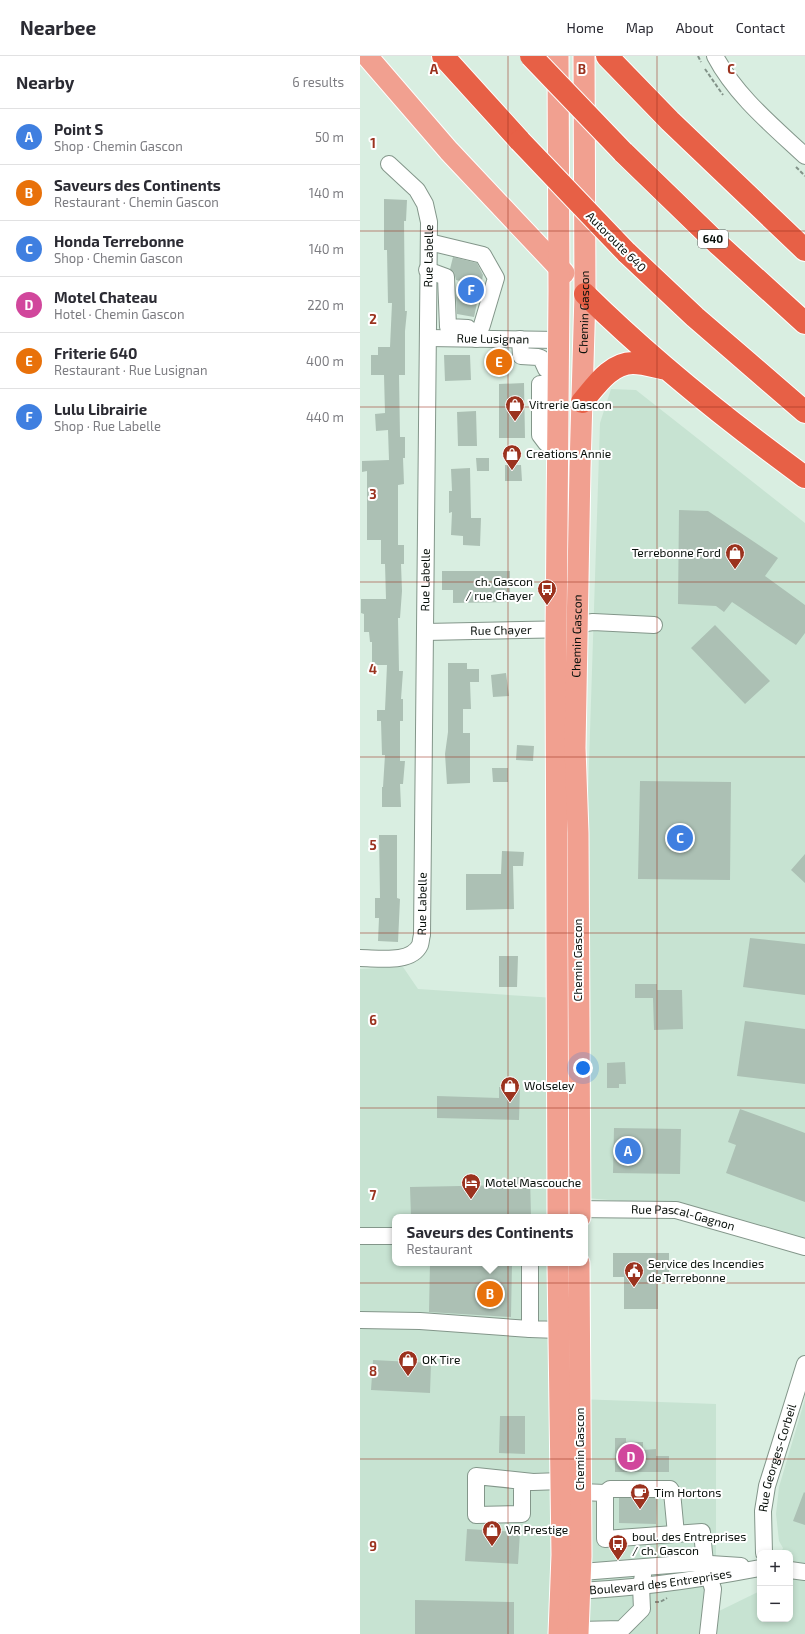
<!DOCTYPE html>
<meta charset="utf-8">
<style>
:root{--surface:#fff;--page:#f2f2f3;--text:#2b2b33;--muted:#7c7c81;--line:#e1e1e2;--accent:#b45309}
body{margin:0;font-family:"Exo 2",sans-serif;background:var(--page);color:var(--text)}
.controls{position:absolute;right:12px;bottom:12px;display:grid;overflow:hidden;border-radius:8px;box-shadow:0 2px 6px #0003}
.controls button{width:36px;height:36px;display:grid;place-items:center;padding:0;border:0;border-bottom:1px solid var(--line);background:var(--surface);color:var(--text);font:20px sans-serif}
.you{position:absolute;left:223px;top:1012px;width:14px;height:14px;margin:-10px;border:3px solid #fff;border-radius:50%;background:#1a73e8;box-shadow:0 0 0 6px #1a73e833}
.badge{display:grid;place-items:center;width:26px;height:26px;border-radius:50%;background:var(--accent);color:#fff;font-size:13px;font-weight:700}
.pin{position:absolute;translate:-50% -50%;border:2px solid #fff;box-shadow:0 1px 4px #0006}
.popup{position:absolute;left:32px;top:1158px;width:196px;height:52px;box-sizing:border-box;display:grid;place-content:center;border-radius:8px;background:var(--surface);filter:drop-shadow(0 1px 3px #0005);font-size:13px;white-space:nowrap;color:var(--muted)}
.popup b{font-size:15px;color:var(--text)}
.popup::after{content:'';position:absolute;left:50%;top:100%;margin-left:-8px;border:8px solid transparent;border-top-color:var(--surface)}
.list{margin:0;padding:0;list-style:none}
h2{display:flex;justify-content:space-between;align-items:center;height:52px;margin:0;padding:0 16px;font-size:17px}
h2 small{font-size:13px;font-weight:400;color:var(--muted)}
.list li{display:grid;grid-template-columns:26px 1fr auto;gap:12px;align-items:center;box-sizing:border-box;height:56px;padding:0 16px;border-top:1px solid var(--line)}
.list b{display:block;font-size:15px;white-space:nowrap}
.list p{margin:0;font-size:13px;white-space:nowrap;color:var(--muted)}
.list em{font-size:13px;font-style:normal;color:var(--muted)}
.map{position:relative;flex:none;width:445px;height:1578px;overflow:hidden}
header{display:flex;align-items:center;gap:24px;box-sizing:border-box;height:56px;padding:0 20px;background:var(--surface);border-bottom:1px solid var(--line)}
header strong{font-size:19px}
nav{display:flex;gap:22px;margin-inline-start:auto;font-size:14px}
main{display:flex}
aside{flex:1;background:var(--surface)}
.map>svg:first-child{display:block}
.built{fill:#c7e3d2}
.building{fill:#acc0b4}
.lines{fill:none;stroke-linecap:round;stroke-linejoin:round}
.minor-casing{stroke:#83968a;stroke-width:18}
.major-casing{stroke:#fff;stroke-width:23}
.highway-casing{stroke:#fff;stroke-width:24}
.path{stroke:#829288;stroke-width:2;stroke-dasharray:4 2;stroke-linecap:butt}
.minor{stroke:#fff;stroke-width:16}
.major{stroke:#f1a090;stroke-width:21}
.highway{stroke:#e76046;stroke-width:22}
.highway-bridge-casing{stroke:#fff;stroke-width:24;stroke-linecap:butt}
.highway-bridge{stroke:#e76046;stroke-width:22}
.grid{fill:none;stroke:#9b321e;stroke-width:1;stroke-opacity:0.55}
.labels{text-anchor:middle;stroke-width:4;stroke-linejoin:round;paint-order:stroke}
.shield{fill:#fff;stroke:#535854;stroke-width:1}
.shield-label{font-size:11px;font-weight:bold;fill:#09100b}
.street-label{font-size:12px;fill:#09100b;stroke:#fff}
.poi-label{font-size:12px;fill:#09100b;stroke:#fff;text-anchor:start}
.grid-label{font-size:13px;text-anchor:middle;font-weight:bold;fill:#9b321e;stroke:#fff;stroke-width:4;stroke-linejoin:round;paint-order:stroke}
</style>
<header>
<strong>Nearbee</strong>
<nav><a>Home</a><a>Map</a><a>About</a><a>Contact</a></nav>
</header>
<main>
<aside>
<h2>Nearby<small>6 results</small></h2>
<ul class="list">
<li><span class="badge" style="background:#3f7fe0">A</span><div><b>Point S</b><p>Shop · Chemin Gascon</p></div><em>50 m</em></li>
<li><span class="badge" style="background:#e8710a">B</span><div><b>Saveurs des Continents</b><p>Restaurant · Chemin Gascon</p></div><em>140 m</em></li>
<li><span class="badge" style="background:#3f7fe0">C</span><div><b>Honda Terrebonne</b><p>Shop · Chemin Gascon</p></div><em>140 m</em></li>
<li><span class="badge" style="background:#d1479c">D</span><div><b>Motel Chateau</b><p>Hotel · Chemin Gascon</p></div><em>220 m</em></li>
<li><span class="badge" style="background:#e8710a">E</span><div><b>Friterie 640</b><p>Restaurant · Rue Lusignan</p></div><em>400 m</em></li>
<li><span class="badge" style="background:#3f7fe0">F</span><div><b>Lulu Librairie</b><p>Shop · Rue Labelle</p></div><em>440 m</em></li>
</ul>
</aside>
<div class="map">
<svg width="445" height="1578" viewBox="0 0 445 1578">
<rect width="100%" height="100%" fill="#d9eee1"/>
<!-- built -->
<path class="built" d="M251 333 276 334 445 467V1189L330 1151 215 1141 240 367Z
M43 911 58 933 195 942 207 1161H35V1207H210L217 1343 356 1348V1578H0V913Z
M445 1343V1578H357V1556L400 1535V1563H430V1497H421L423 1492 419 1485 416 1458 419 1431Z"/>
<!-- building -->
<path class="building" d="M24 143 47 144 46 165H44L45 255H47L45 275V319H39L40 381H45V402H43L44 428 38 429V489H44V508H41L42 535 40 562H38L39 615H43L41 643H43V665H40V705H45L43 728H40L41 751H22V731H23L25 699H22L21 665H17V654H25L27 609H12V586H10L9 576H4V558L1 557V543H26L25 508H21V484H7V415L2 416V405L29 404 28 374 16 375 15 358 25 357 24 319H11V299H18V291H30L32 247H28L27 194H24Z
M93 201 117 207 123 219 114 261 97 258 96 242 100 225 96 224 94 216 90 213Z
M133 298H146V314H134Z
M84 299H110L111 324 85 325Z
M164 327 165 382H139V328Z
M116 355 117 390H98L97 356Z
M116 402H129V415H117Z
M145 409H161L162 425H145Z
M110 412 111 462H121L120 490 103 489V480L91 479 92 456 89 457V435H92L91 413Z
M319 454 348 455 418 502 405 520 445 549V577L436 589 372 546 364 556 356 550 318 548Z
M82 515H150V546L93 547V534H82Z
M355 569 410 625 385 648 331 592Z
M88 607H107V613H119V626H110L111 653H103V677H110V727L87 728 85 698 88 676Z
M146 617 149 640 133 641 131 619Z
M157 689 174 690 173 705 156 704Z
M132 712H148V726H133Z
M280 725 371 726 370 824 278 823Z
M19 779H37V842L40 843 38 886 18 885 19 862H15V842H20Z
M142 795 164 796 163 810H153L154 853 106 854V818H141Z
M445 798V827L431 814Z
M390 882 445 888V939L383 931Z
M139 900H158L157 931H139Z
M275 928H297V934H322L323 973 294 974 293 942H275Z
M385 965 445 973V1028L377 1020Z
M265 1006 266 1028H259V1032H247V1007Z
M139 1031H160L159 1064 77 1062V1040L139 1042Z
M380 1053 445 1077V1146L366 1117 376 1089 368 1086Z
M254 1072 321 1073 320 1118 253 1117Z
M155 1121H170L171 1160 51 1161 50 1131 155 1129Z
M253 1197H309V1221H298V1253H264V1221H253Z
M70 1207H152L151 1261 69 1256Z
M13 1304 71 1307 70 1337 11 1334Z
M140 1360H165V1398L139 1397Z
M255 1382H266V1386H283V1394L296 1393V1400H309V1416H255Z
M444 1436 445 1437V1469L433 1465Z
M259 1442H297L296 1468 259 1467Z
M107 1473 160 1476 158 1508 105 1505Z
M55 1544 154 1546V1578H55Z"/>
<g class="lines">
<!-- minor casing -->
<g class="minor-casing">
<g id="minor">
<path d="M355 0C376 40 413 70 445 100"/>
<path d="M69 186 123 199 136 222 122 269 116 283"/>
<path d="M67 214 86 221 88 271 108 272"/>
<path id="s1" d="M68 282 198 284"/>
<path d="M160 283 161 300 178 301 181 302 186 313H198"/>
<path d="M198 391 186 387 180 379V328H198"/>
<path id="s2" d="M65 576 217 573 226 567 233 566 294 569"/>
<path id="s3" d="M0 902C18 902 51 908 60 889 61 886 61 882 62 879L69 166 65 148 57 134 29 108"/>
<path id="s4" d="M210 1153 316 1154 445 1191"/>
<path d="M0 1180H35"/>
<path d="M170 1207V1273L199 1274"/>
<path d="M0 1264 60 1265 170 1273"/>
<path d="M162 1425V1458L116 1459V1420L173 1426 201 1425"/>
<path d="M221 1436 245 1437V1483L342 1476 345 1507 353 1533 348 1578"/>
<path d="M245 1437 250 1433H310L312 1436 316 1478"/>
<path id="s5" d="M404 1497 403 1455 407 1430 445 1308"/>
<path d="M430 1514 445 1516"/>
<path d="M209 1517 335 1507 381 1510"/>
<path id="s6" d="M210 1535C274 1533 337 1524 400 1512"/>
<path d="M218 1574 262 1573 282 1553 281 1530 283 1519"/>
</g>
</g>
<!-- major casing -->
<g class="major-casing">
<g id="major">
<path d="M7 0 89 95 204 217"/>
<path d="M198 1161 196 587 199 235 198 0"/>
<path id="s7" d="M220 1161 218 777 215 692 220 412 225 238 224 0"/>
<path d="M198 1207 202 1499 199 1578"/>
<path d="M218 1578 221 1500 219 1207"/>
</g>
</g>
<!-- highway casing -->
<g class="highway-casing">
<path id="highway" d="M83 0 160 85
M247 0 310 65 445 194
M263 96 358 188 445 267
M266 196 335 261 445 356
M225 238C293 305 368 365 445 421
M222 346C235 331 250 307 273 307 284 307 296 311 307 313"/>
</g>
<!-- path -->
<path class="path" d="M338 0 341 6
M345 13 363 39
M436 111 445 120
M295 1546H300L307 1542"/>
<!-- minor -->
<use href="#minor" class="minor"/>
<!-- major -->
<use href="#major" class="major"/>
<!-- highway -->
<use href="#highway" class="highway"/>
<!-- highway-bridge casing -->
<g class="highway-bridge-casing">
<path id="highway-bridge" d="M171 0 263 96
M160 85 266 196"/>
</g>
<!-- highway-bridge -->
<use href="#highway-bridge" class="highway-bridge"/>
</g>
<!-- grid -->
<path class="grid" d="M148 0V1578M297 0V1578M0 175H445M0 351H445M0 526H445M0 701H445M0 877H445M0 1052H445M0 1227H445M0 1403H445"/>
<!-- icons -->
<defs>
<g id="shop-pin" transform="scale(1)"><path d="M0 17L-7.5 6A9.5 9.5 0 1 1 7.5 6Z" fill="#9b321e" stroke="#fff"/><path d="M-5-2.5h2.3a2.7 3.5 0 0 1 5.4 0H5L5.5 6h-11ZM-1.5-2.5h3a1.5 2.3 0 0 0-3 0Z" fill="#fff"/></g>
<g id="bus-pin" transform="scale(1)"><path d="M0 17L-7.5 6A9.5 9.5 0 1 1 7.5 6Z" fill="#9b321e" stroke="#fff"/><path d="M-5-6H5V4H4V6H2V4H-2V6H-4V4H-5ZM-3.5-4V0h7V-4ZM-3.5 1.2v1.5H-2V1.2ZM2 1.2v1.5H3.5V1.2Z" fill="#fff"/></g>
<g id="hotel-pin" transform="scale(1)"><path d="M0 17L-7.5 6A9.5 9.5 0 1 1 7.5 6Z" fill="#9b321e" stroke="#fff"/><path d="M-6-4.5h1.5V1H6V5H4.5V3h-9V5H-6ZM-4 0a1.8 1.8 0 1 1 3.6 0ZM.5 0V-2.5h3Q6-2.5 6 0Z" fill="#fff"/></g>
<g id="civic-pin" transform="scale(1)"><path d="M0 17L-7.5 6A9.5 9.5 0 1 1 7.5 6Z" fill="#9b321e" stroke="#fff"/><path d="M-.6-6.5H3V-4.5H.6V-3L4-1V1h2V6H-6V1h2V-1L-.6-3ZM-1.2 2.5V6h2.4V2.5Z" fill="#fff"/></g>
<g id="cafe-pin" transform="scale(1)"><path d="M0 17L-7.5 6A9.5 9.5 0 1 1 7.5 6Z" fill="#9b321e" stroke="#fff"/><path d="M-5.5-4.5H6V0H3Q3 3.5 0 3.5H-2.5Q-5.5 3.5-5.5 0ZM3-3.2v2h1.7v-2ZM-6 4.5H4V6H-6Z" fill="#fff"/></g>
</defs>
<g fill-rule="evenodd">
<use href="#shop-pin" x="155" y="349"/>
<use href="#shop-pin" x="152" y="398"/>
<use href="#shop-pin" x="375" y="497"/>
<use href="#bus-pin" x="187" y="533"/>
<use href="#shop-pin" x="150" y="1030"/>
<use href="#hotel-pin" x="111" y="1127"/>
<use href="#civic-pin" x="274" y="1215"/>
<use href="#shop-pin" x="48" y="1304"/>
<use href="#cafe-pin" x="280" y="1437"/>
<use href="#shop-pin" x="132" y="1474"/>
<use href="#bus-pin" x="258" y="1488"/>
</g>
<g class="labels">
<!-- shield labels -->
<rect class="shield" x="338" y="174" width="30" height="18" rx="3"/>
<g class="shield-label">
<text x="353" y="187">640</text>
</g>
<!-- street labels -->
<g class="street-label">
<text transform="translate(256 186) rotate(45)" y="4">Autoroute 640</text>
<text dy="4" stroke="none"><textPath href="#s3" startOffset="754">Rue Labelle</textPath></text>
<text dy="4" stroke="none"><textPath href="#s7" startOffset="905">Chemin Gascon</textPath></text>
<text dy="4" stroke="none"><textPath href="#s1" startOffset="65">Rue Lusignan</textPath></text>
<text dy="4" stroke="none"><textPath href="#s3" startOffset="430">Rue Labelle</textPath></text>
<text dy="4" stroke="none"><textPath href="#s2" startOffset="76">Rue Chayer</textPath></text>
<text dy="4" stroke="none"><textPath href="#s7" startOffset="581">Chemin Gascon</textPath></text>
<text dy="4" stroke="none"><textPath href="#s3" startOffset="106">Rue Labelle</textPath></text>
<text transform="translate(218 904) rotate(-90)" y="4">Chemin Gascon</text>
<text dy="4" stroke="none"><textPath href="#s4" startOffset="114">Rue Pascal-Gagnon</textPath></text>
<text transform="translate(220 1393) rotate(-90)" y="4">Chemin Gascon</text>
<text dy="4" stroke="none"><textPath href="#s5" startOffset="97">Rue Georges-Corbeil</textPath></text>
<text dy="4" stroke="none"><textPath href="#s6" startOffset="91">Boulevard des Entreprises</textPath></text>
</g>
<!-- poi labels -->
<g class="poi-label">
<text x="169" y="353">Vitrerie Gascon</text>
<text x="166" y="402">Creations Annie</text>
<text x="361" y="501" text-anchor="end">Terrebonne Ford</text>
<text x="173" y="530" text-anchor="end">ch. Gascon<tspan x="173" dy="14">/ rue Chayer</tspan></text>
<text x="164" y="1034">Wolseley</text>
<text x="125" y="1131">Motel Mascouche</text>
<text x="288" y="1212">Service des Incendies<tspan x="288" dy="14">de Terrebonne</tspan></text>
<text x="62" y="1308">OK Tire</text>
<text x="294" y="1441">Tim Hortons</text>
<text x="146" y="1478">VR Prestige</text>
<text x="272" y="1485">boul. des Entreprises<tspan x="272" dy="14">/ ch. Gascon</tspan></text>
</g>
</g>
<g class="grid-label">
<text x="74" y="18">A</text>
<text x="222" y="18">B</text>
<text x="371" y="18">C</text>
<text x="13" y="92">1</text>
<text x="13" y="268">2</text>
<text x="13" y="443">3</text>
<text x="13" y="618">4</text>
<text x="13" y="794">5</text>
<text x="13" y="969">6</text>
<text x="13" y="1144">7</text>
<text x="13" y="1320">8</text>
<text x="13" y="1495">9</text>
</g>
</svg>
<div class="controls">
<button>+</button>
<button>−</button>
</div>
<div class="you"></div>
<div class="pin badge" style="left:268px;top:1095px;background:#3f7fe0">A</div>
<div class="pin badge" style="left:130px;top:1238px;background:#e8710a">B</div>
<div class="popup"><b>Saveurs des Continents</b>Restaurant</div>
<div class="pin badge" style="left:320px;top:782px;background:#3f7fe0">C</div>
<div class="pin badge" style="left:271px;top:1401px;background:#d1479c">D</div>
<div class="pin badge" style="left:139px;top:306px;background:#e8710a">E</div>
<div class="pin badge" style="left:111px;top:234px;background:#3f7fe0">F</div>
</div>
</main>
